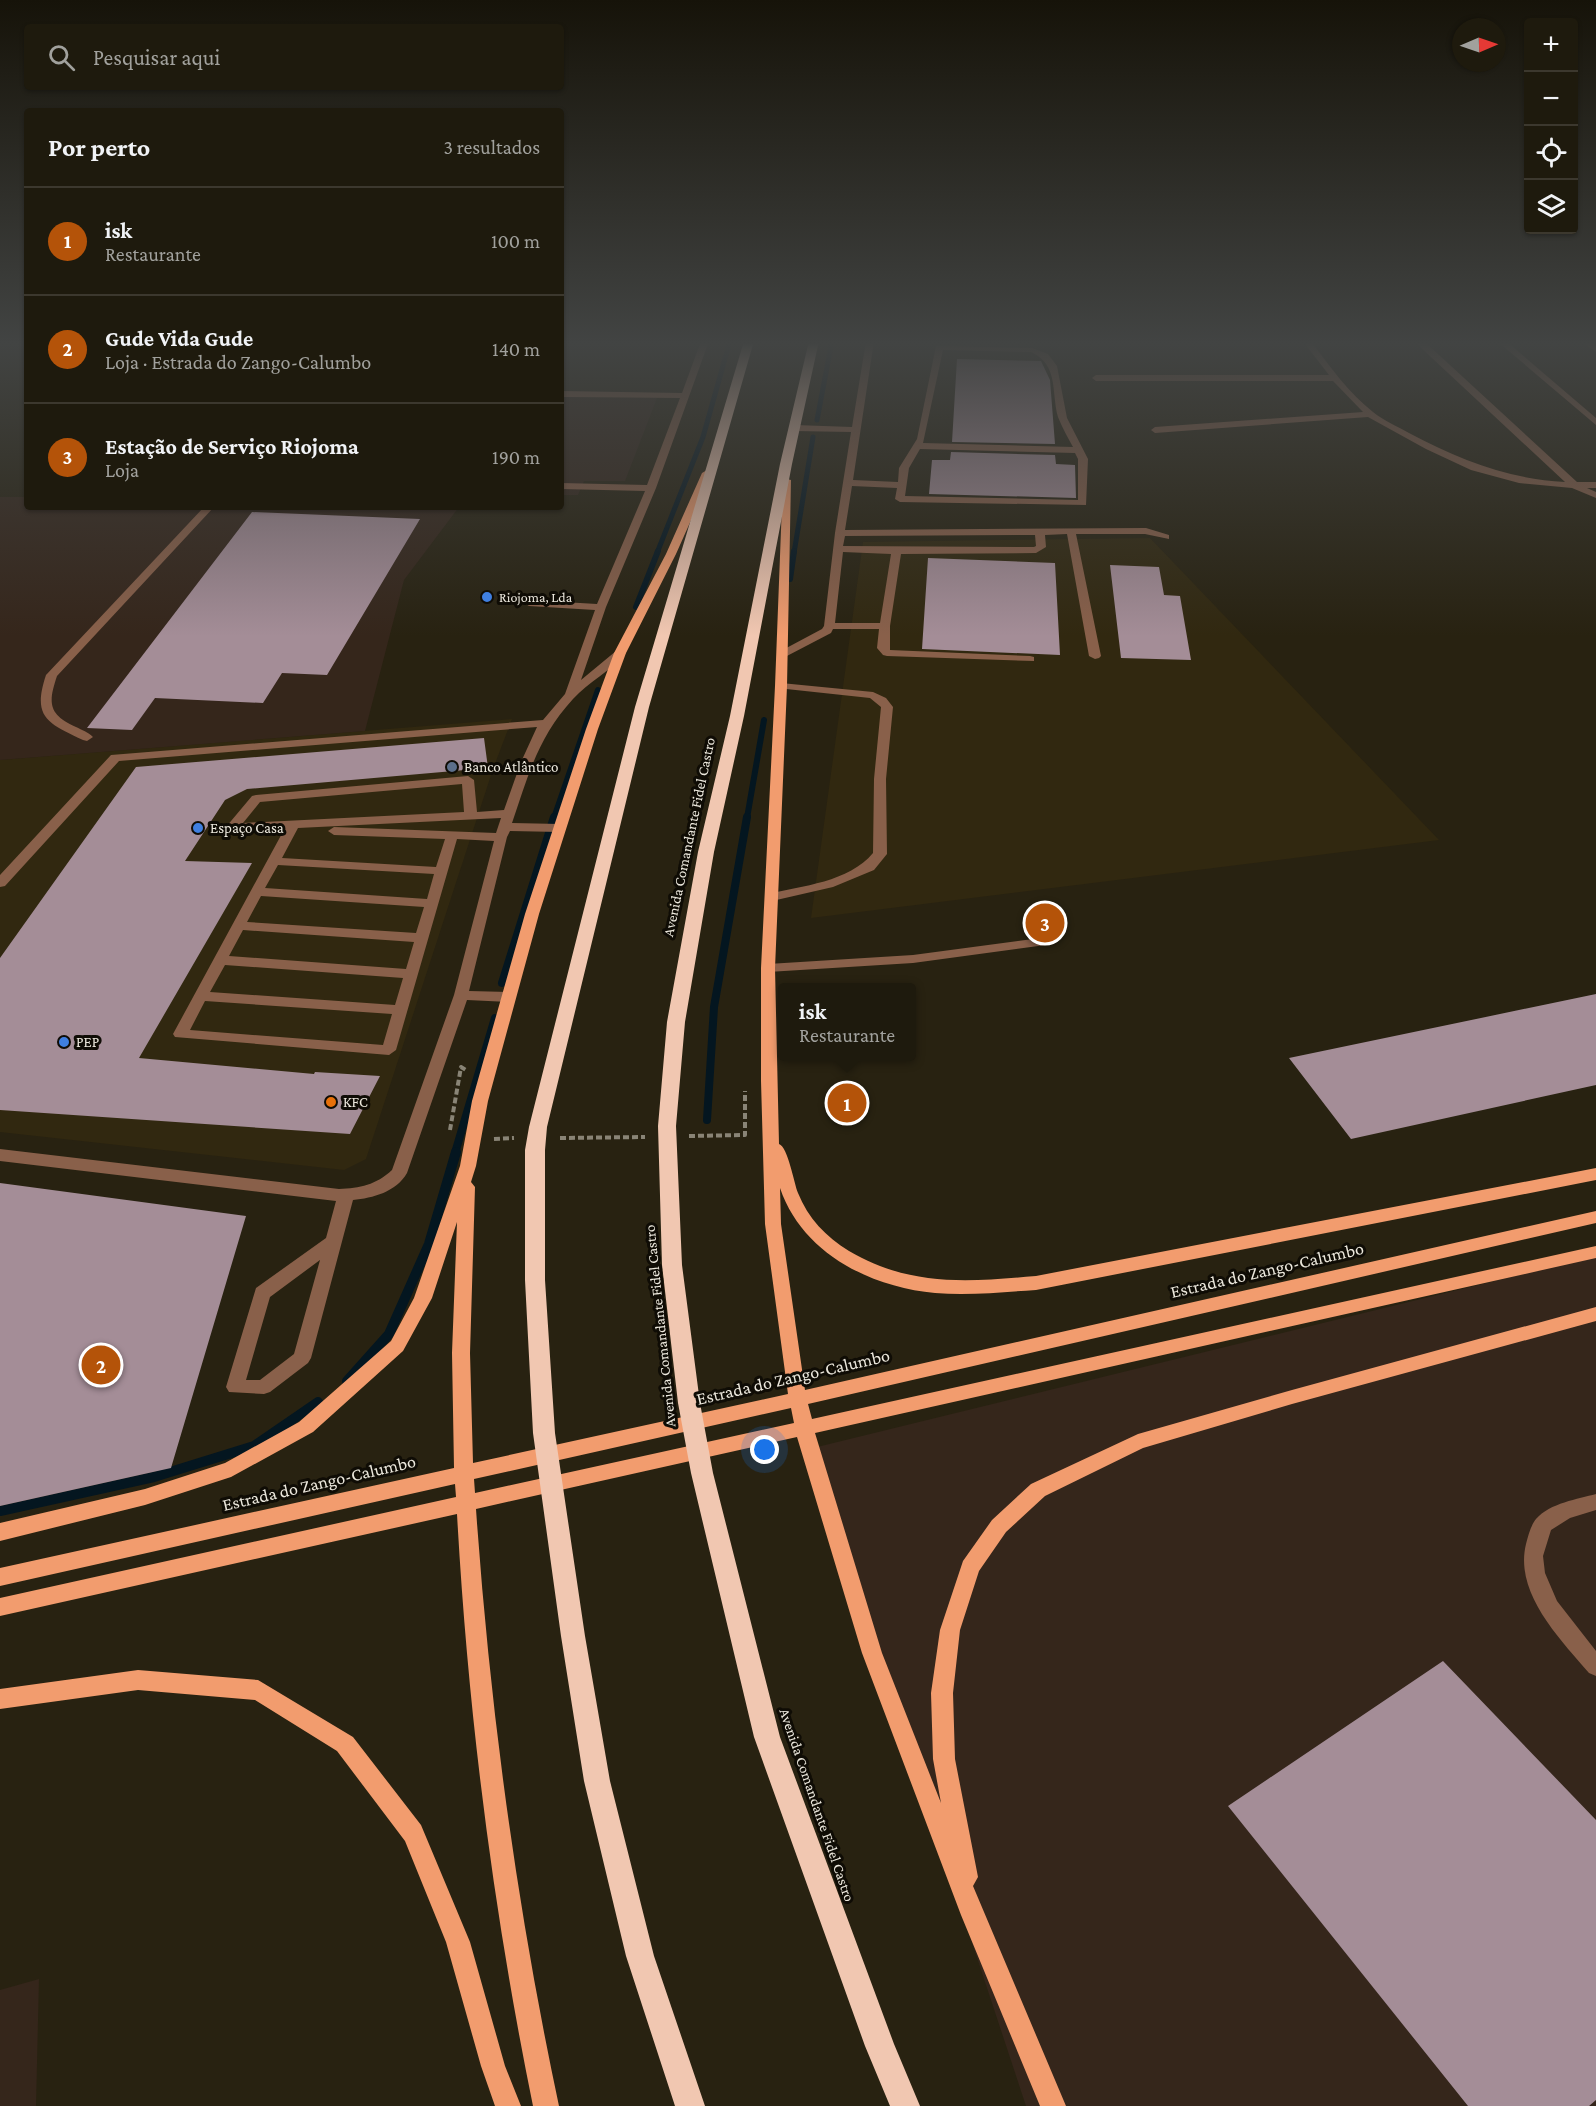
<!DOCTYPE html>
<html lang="pt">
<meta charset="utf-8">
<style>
:root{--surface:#1e1a0d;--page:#262316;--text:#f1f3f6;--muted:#a1a19d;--line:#3c382e;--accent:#b45309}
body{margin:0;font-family:"Crimson Pro",serif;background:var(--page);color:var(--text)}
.controls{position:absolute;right:18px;top:18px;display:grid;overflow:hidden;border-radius:6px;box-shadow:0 2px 4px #0004}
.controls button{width:54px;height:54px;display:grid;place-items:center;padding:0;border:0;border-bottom:2px solid var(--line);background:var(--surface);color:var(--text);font:30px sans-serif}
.compass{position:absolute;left:1452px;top:18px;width:54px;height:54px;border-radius:50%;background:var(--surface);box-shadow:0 2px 4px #0004;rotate:88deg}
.you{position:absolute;left:765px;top:1450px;width:21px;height:21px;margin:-15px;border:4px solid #fff;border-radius:50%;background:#1a73e8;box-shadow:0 0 0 9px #1a73e833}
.badge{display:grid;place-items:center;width:39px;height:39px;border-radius:50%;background:var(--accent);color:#fff;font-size:20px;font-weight:700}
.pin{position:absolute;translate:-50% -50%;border:3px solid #fff;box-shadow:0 2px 6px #0006}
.popup{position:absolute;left:778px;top:983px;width:138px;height:78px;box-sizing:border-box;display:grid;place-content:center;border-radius:6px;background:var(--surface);filter:drop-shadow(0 2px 4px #0005);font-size:20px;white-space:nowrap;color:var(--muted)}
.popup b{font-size:22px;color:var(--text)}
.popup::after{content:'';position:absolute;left:50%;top:100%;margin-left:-12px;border:12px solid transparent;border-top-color:var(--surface)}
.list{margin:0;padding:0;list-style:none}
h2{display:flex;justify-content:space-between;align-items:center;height:78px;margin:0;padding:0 24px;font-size:26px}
h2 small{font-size:20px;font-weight:400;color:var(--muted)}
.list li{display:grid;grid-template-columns:39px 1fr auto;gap:18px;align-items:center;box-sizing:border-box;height:108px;padding:0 24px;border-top:2px solid var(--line)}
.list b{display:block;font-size:22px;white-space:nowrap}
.list p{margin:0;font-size:20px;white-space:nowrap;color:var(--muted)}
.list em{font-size:20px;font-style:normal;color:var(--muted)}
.icon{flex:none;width:33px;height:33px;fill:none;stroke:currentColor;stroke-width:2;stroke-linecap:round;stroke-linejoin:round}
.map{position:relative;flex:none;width:1596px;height:2106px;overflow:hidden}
.search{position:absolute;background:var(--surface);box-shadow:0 2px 4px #0004;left:24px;top:24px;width:540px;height:66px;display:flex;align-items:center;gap:15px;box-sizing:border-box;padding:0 21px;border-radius:6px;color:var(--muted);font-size:22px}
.panel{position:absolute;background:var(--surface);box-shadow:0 2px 4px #0004;left:24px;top:108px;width:540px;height:402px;border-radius:6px}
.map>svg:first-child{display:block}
.built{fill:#312810}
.industrial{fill:#35261b}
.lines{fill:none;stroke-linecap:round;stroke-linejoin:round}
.stream-far3{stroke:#041620;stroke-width:5}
.stream-far2{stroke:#041620;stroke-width:6}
.stream-far1{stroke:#041620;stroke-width:8}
.stream{stroke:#041620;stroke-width:10}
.building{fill:#a48d97}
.path{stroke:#898476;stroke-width:4;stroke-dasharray:6 3;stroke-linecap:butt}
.minor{fill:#89604a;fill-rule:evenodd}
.major{fill:#f29c6e;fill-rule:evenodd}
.highway{fill:#f1c7b1;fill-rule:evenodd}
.shop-dot{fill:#3f7fe0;stroke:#0f0c05;stroke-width:2}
.service-dot{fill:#5c6f8a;stroke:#0f0c05;stroke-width:2}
.food-dot{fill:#e8710a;stroke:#0f0c05;stroke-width:2}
.labels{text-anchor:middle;stroke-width:6;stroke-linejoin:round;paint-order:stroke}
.far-poi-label{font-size:14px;fill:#ece8dd;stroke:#0f0c05;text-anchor:start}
.poi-label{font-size:15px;fill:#ece8dd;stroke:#0f0c05;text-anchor:start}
.street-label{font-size:15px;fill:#ece8dd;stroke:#0f0c05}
.near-street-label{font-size:18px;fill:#ece8dd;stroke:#0f0c05}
</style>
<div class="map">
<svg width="1596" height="2106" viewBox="0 0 1596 2106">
<rect width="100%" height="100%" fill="#282211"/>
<!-- built -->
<path class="built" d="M1150 538 1439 840 811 918 863 542Z
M512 719 493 769 366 1159 344 1170 0 1132V760Z"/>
<!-- industrial -->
<path class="industrial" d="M561 397 657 398 625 481H584L578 495H561Z
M0 497H27V507H459L404 580 365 731 0 760Z
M1596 1256V2106H1026L809 1449Z
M39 1979 36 2106H0V1990Z"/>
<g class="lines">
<!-- stream-far3 -->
<path class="stream-far3" d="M817 420 832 341
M657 553 703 437 730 341
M794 553 813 437"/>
<!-- stream-far2 -->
<path class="stream-far2" d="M790 579 794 551
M636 607 658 551
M554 818 598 690
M747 818 764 720"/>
<!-- stream-far1 -->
<path class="stream-far1" d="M502 983 554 817
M707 1120 714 1007 747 817
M455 1153 495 1018"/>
<!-- stream -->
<path class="stream" d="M347 1381 389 1334 429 1244 456 1152
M0 1511 154 1477 254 1446 318 1402"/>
</g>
<!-- building -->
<path class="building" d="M957 359 1041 361 1050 380 1055 444 952 442Z
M951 452 1055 455 1056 464 1075 465 1076 498 929 494 932 460H950Z
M252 512 420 519 327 675 282 673 263 703 155 698 132 730 87 728Z
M928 558 1055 563 1060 655 922 649Z
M1110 565 1159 567 1164 595 1180 596 1191 660 1121 658Z
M484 738 488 768 247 789 225 800 185 861 252 863 139 1058 314 1074 315 1072 380 1076 350 1134 0 1110V958L136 767Z
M1596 994V1085L1351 1139 1289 1058Z
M0 1183 246 1216 171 1468 0 1506Z
M1443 1661 1596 1820V2100L1589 2106H1468L1228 1806Z"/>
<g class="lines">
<!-- path -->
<path class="path" d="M450 1130 461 1067 466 1070
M689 1136 745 1135V1091
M560 1138 645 1137
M494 1139 514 1138"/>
<!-- minor -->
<path class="minor" d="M701 341H709L656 488 606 607 581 680 616 651H624L626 653C611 671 588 682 573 699 538 737 528 776 512 823L560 824 566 828 560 832 510 831 507 837 469 991 509 992 516 997 509 1002 467 1000 407 1173C396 1192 373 1198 353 1200L311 1358 308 1363 270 1392 264 1394 229 1392 226 1387 256 1288 326 1238 336 1201 0 1161V1149L339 1189C360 1188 376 1185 392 1170L454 995 494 841 457 839 396 1050 389 1055 175 1037 173 1034 285 828 232 831 226 827 252 796 256 795 468 776 474 780 477 812 504 810 521 762 537 727 119 761 5 886 0 887V875L111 755 543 720 565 694 595 610 529 606 524 603 529 600 597 604 645 491 561 489V483L647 485 680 398 561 397V391L682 393ZM462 784 464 812 243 823 260 802ZM501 818 496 833 334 827 328 831 334 835 445 839 436 867 282 858 298 828ZM278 865 434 874 427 899 265 888ZM261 896 424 907 416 933 247 922ZM243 930 414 942 406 969 229 956ZM225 965 403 978 395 1005 210 992ZM205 1001 392 1014 383 1045 190 1030ZM320 1260 294 1354 260 1380H246L270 1297Z
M866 341H874L853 480 898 482 899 468 917 439 936 346 1032 348 1048 354 1057 366 1067 418 1088 459 1086 505 900 502 895 499 897 488 852 486 845 530 1146 528 1169 535V539L1145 534H1076L1101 656 1099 658 1095 659 1089 656 1067 534 1045 535 1046 547 1036 553 901 554 890 626V650L1030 656 1034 657V661L887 656 883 655 877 648 879 629H833L831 633 785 657H777V653L822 629 824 626 835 533 851 432 795 431 791 428 795 425 852 427ZM943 350 1031 352C1059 365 1051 391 1058 417 1062 427 1068 438 1073 447L923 443ZM920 449 1075 453 1078 459V500L905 496 909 468ZM1035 535 1036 546 1034 547 843 546 845 536ZM843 552 891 554 880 623H835Z
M1455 341 1451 343H1426L1577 482H1596V488H1587L1596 492V498L1572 488 1519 483 1471 470 1426 449 1368 417 1155 433 1151 430 1155 427 1363 412 1333 381H1096L1092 378 1096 375H1329L1305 344H1136L1133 341ZM1313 344H1417L1565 482C1508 479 1460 460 1409 433 1397 426 1384 421 1373 412 1349 393 1331 368 1313 344Z
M1497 341H1506L1596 418V425Z
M1581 341H1590L1596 346V352Z
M204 507H214L57 676C48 703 48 714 76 727 82 730 88 732 93 737L87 741 83 740C47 723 32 717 46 675Z
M781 683 873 692 886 698 893 707 886 779 887 854 874 870 833 887 772 901 767 900 765 897 767 894C802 886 849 882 873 853L874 779 881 707 870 698 777 688V684Z
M1048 937 1055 941 1053 944 913 963 768 972 761 968 768 964 913 955Z
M1596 1494V1510L1570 1518 1551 1530 1543 1556 1545 1573 1557 1601 1596 1651V1676L1589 1673C1560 1639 1514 1593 1526 1544 1528 1536 1531 1525 1536 1519 1550 1503 1578 1499 1596 1494Z"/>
<!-- major -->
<path class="major" d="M707 470 712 473 676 554 626 653 598 729 539 914 488 1101 476 1166 471 1182 475 1187 470 1353 473 1463 788 1394 765 1224 761 1081V968L775 686 783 478 791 480 787 686 775 968 779 1144C788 1147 794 1183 798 1193 808 1218 826 1237 849 1251 911 1287 967 1282 1036 1276L1596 1168V1180L1036 1290C1003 1292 969 1296 935 1293 870 1287 802 1253 780 1188L781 1224 805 1390 1596 1211V1223L808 1404 812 1419 1596 1246V1258L815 1433 882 1653 941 1803 933 1759 931 1693 940 1630 963 1561 992 1520 1031 1484 1138 1434 1292 1390 1596 1307V1321L1292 1404 1143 1448 1045 1496 1006 1532 979 1571 960 1630 953 1693 955 1759 978 1877 973 1886 1066 2106H1040L961 1915 862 1653 797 1437 476 1509C490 1710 517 1909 559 2106H533C493 1910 468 1713 457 1514L0 1616V1598L456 1497 455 1484 0 1586V1568L454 1468 452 1353 457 1222 432 1298 403 1351 313 1432 231 1477 145 1505 0 1541V1523L145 1489 225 1463 299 1422 391 1341 414 1298 460 1166 472 1101 525 914 586 729 614 653 666 554 702 473ZM791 1408 794 1423 475 1493 474 1479Z
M138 1670 258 1680 353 1737 421 1825 470 1942 505 2066 521 2106H495L481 2066 446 1942 405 1841 337 1751 255 1700 138 1690 0 1709V1689Z"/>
<!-- highway -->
<path class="highway" d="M744 341H754L649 707 547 1127 545 1150V1280L555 1433 585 1636 610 1781 654 1956 705 2106H675L626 1956 584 1781 561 1636 533 1433 525 1280V1150L529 1127 635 707Z
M809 341H819L792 464 744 716 714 852 685 1022 676 1126 682 1265 700 1403 713 1473 780 1737 894 2044 920 2106H890L865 2046 754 1737 691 1473 678 1403 662 1265 658 1126 667 1022 698 852 730 716 780 464Z"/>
</g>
<!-- sky -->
<linearGradient id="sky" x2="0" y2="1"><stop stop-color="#161309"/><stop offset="0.54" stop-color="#424443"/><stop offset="1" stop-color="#424443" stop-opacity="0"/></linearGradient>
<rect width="1596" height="636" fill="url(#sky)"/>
<!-- markers -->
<g class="shop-dot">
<circle cx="487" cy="597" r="6"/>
<circle cx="198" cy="828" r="6"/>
<circle cx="64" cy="1042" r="6"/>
</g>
<circle class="service-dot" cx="452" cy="767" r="6"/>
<circle class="food-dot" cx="331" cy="1102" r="6"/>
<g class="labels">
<!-- far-poi labels -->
<g class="far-poi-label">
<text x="499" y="602">Riojoma, Lda</text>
</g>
<!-- poi labels -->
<g class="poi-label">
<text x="464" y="772">Banco Atlântico</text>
<text x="210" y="833">Espaço Casa</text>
<text x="76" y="1047">PEP</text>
<text x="343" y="1107">KFC</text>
</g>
<!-- street labels -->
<g class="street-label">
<text transform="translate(689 837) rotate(-78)" y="5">Avenida Comandante Fidel Castro</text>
<text transform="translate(660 1326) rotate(-96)" y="5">Avenida Comandante Fidel Castro</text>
<text transform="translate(817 1805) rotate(71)" y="5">Avenida Comandante Fidel Castro</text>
</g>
<!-- near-street labels -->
<g class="near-street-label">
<text transform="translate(1267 1270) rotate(-13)" y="6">Estrada do Zango-Calumbo</text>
<text transform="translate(793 1377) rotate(-13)" y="6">Estrada do Zango-Calumbo</text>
<text transform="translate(319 1483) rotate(-13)" y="6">Estrada do Zango-Calumbo</text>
</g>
</g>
</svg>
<div class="controls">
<button>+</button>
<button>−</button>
<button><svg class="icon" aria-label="locate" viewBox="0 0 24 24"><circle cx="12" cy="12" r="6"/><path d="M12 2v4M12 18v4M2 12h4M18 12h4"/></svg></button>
<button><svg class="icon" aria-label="layers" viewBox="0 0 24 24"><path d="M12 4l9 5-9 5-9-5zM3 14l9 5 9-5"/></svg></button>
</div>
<svg class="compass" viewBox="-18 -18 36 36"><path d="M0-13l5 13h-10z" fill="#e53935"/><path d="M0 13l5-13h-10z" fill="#a1a19d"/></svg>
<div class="you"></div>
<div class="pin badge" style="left:847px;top:1103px">1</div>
<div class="popup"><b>isk</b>Restaurante</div>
<div class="pin badge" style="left:101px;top:1365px">2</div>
<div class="pin badge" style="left:1045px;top:923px">3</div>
<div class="search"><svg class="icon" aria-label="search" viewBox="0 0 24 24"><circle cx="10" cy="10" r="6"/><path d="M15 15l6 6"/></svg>Pesquisar aqui</div>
<section class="panel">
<h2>Por perto<small>3 resultados</small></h2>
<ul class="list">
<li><span class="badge">1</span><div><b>isk</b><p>Restaurante</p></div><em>100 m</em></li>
<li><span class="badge">2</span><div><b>Gude Vida Gude</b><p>Loja · Estrada do Zango-Calumbo</p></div><em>140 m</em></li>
<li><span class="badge">3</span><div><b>Estação de Serviço Riojoma</b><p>Loja</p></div><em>190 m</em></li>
</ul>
</section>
</div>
